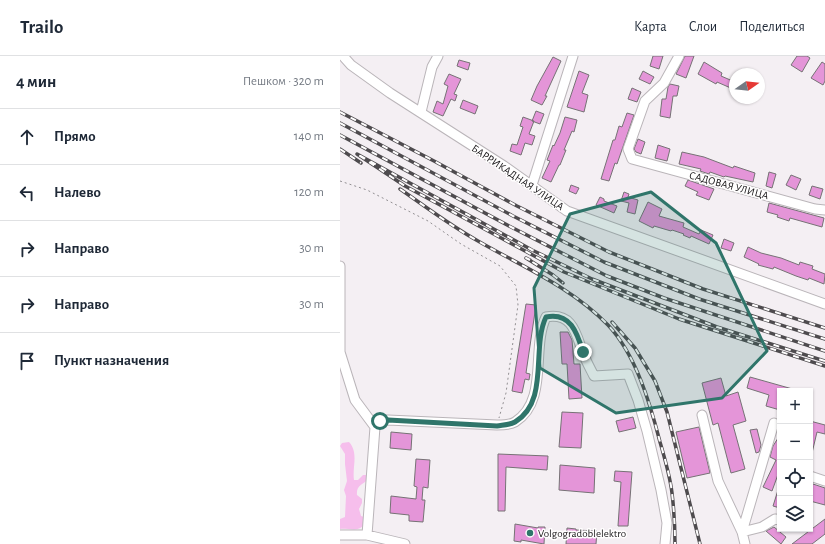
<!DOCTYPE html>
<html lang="ru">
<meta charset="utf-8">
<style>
:root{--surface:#fff;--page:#f6f6f7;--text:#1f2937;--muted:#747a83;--line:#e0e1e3}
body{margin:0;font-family:"Alegreya Sans",sans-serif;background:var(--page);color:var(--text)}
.controls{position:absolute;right:12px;bottom:12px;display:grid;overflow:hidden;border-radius:0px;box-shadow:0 1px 3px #0004}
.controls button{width:36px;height:36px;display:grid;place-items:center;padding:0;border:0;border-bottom:1px solid var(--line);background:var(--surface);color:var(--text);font:20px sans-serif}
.compass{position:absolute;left:389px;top:12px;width:36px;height:36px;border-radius:50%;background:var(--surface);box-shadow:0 1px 3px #0004;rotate:76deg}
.stop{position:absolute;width:12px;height:12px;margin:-9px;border:3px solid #2f756a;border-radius:50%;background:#fff}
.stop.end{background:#2f756a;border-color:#fff;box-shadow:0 1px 4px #0008}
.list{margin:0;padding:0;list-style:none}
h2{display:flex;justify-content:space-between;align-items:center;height:52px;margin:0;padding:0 16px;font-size:17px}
h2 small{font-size:13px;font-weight:400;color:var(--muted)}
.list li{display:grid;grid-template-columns:26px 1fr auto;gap:12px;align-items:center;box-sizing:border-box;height:56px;padding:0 16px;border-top:1px solid var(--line)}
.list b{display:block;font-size:15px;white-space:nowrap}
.list em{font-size:13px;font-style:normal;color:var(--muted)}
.icon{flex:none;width:22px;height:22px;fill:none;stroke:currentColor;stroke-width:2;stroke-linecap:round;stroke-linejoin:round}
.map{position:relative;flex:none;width:485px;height:488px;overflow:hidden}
header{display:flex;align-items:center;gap:24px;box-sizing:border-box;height:56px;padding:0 20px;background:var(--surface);border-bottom:1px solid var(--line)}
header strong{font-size:19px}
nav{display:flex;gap:22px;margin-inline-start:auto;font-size:14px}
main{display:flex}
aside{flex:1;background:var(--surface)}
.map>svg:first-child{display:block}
.green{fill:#f6beec}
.building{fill:#e495d8;stroke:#767275}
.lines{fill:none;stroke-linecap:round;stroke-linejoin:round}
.minor-casing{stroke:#bab5b9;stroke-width:11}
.path{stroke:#928f92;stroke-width:1;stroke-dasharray:2 3;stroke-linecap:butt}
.minor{stroke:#fff;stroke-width:9}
.rail-casing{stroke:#4e4b4e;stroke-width:3.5}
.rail{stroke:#fffefe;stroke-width:2;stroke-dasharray:6;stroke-linecap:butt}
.route{stroke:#2f756a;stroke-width:5}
.marked{fill:#2f756a;fill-opacity:0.2;stroke:#2f756a;stroke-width:3;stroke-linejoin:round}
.poi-dot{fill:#2f756a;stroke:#fffefe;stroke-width:1.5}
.labels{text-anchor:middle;stroke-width:3;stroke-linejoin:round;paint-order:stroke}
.street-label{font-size:11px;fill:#181618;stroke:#fffefe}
.poi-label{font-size:11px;fill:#181618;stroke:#fffefe;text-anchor:start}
</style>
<header>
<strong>Trailo</strong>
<nav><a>Карта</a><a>Слои</a><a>Поделиться</a></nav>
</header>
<main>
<aside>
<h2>4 мин<small>Пешком · 320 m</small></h2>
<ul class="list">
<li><svg class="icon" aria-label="ahead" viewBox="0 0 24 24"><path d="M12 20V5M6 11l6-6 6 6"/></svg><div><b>Прямо</b></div><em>140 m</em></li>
<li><svg class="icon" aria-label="left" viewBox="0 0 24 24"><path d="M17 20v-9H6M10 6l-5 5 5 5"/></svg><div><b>Налево</b></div><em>120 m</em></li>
<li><svg class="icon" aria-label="right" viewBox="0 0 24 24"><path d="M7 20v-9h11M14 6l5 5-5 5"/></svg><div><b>Направо</b></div><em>30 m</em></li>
<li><svg class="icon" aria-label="right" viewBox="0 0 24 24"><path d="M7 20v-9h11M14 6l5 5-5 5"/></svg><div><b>Направо</b></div><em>30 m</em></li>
<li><svg class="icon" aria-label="arrive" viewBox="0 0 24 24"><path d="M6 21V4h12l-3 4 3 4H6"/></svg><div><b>Пункт назначения</b></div></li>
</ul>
</aside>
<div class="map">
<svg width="485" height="488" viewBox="0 0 485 488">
<rect width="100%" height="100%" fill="#f4eff3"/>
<!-- green -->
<path class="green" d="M9 386C19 397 12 411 14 424H18L23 419H26L28 423C23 429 16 429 17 439L22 443V447L19 453 21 460 24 461 25 468C17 477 10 472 0 473V463L5 461 6 440 4 434 7 425 5 408V398L0 390 2 387Z"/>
<!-- building -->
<path class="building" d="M313 0H323L319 13 310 10Z
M345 0H354L346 22 336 18Z
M457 0H467L470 2 462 16 451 9Z
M213 1 221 5 205 40H207L202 49 191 44 197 30Z
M119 4 130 7 128 14 117 10Z
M364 6 382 17 381 20 395 26 393 33 377 26 376 28 358 18Z
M482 6 485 8V25L483 29 471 22Z
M239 15 249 19 242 37 248 39 244 56 227 51Z
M303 15 314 21 310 28 299 23Z
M109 18 121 23 114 38 117 39 115 45 111 43 103 60 93 56 97 45 103 48 108 30 104 28Z
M330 28 339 30 337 40H333L330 62 320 60 322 43H326L328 31Z
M292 32 301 36 297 46 288 43Z
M123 44 138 50 135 58 120 52Z
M196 55 204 58 200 68 192 65Z
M287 57 294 59 277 108 275 107 269 125 261 123 273 84H275L279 70 282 71Z
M183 61 194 65 189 78 195 80 192 89 185 87 181 99 170 95 172 88 177 89 183 71 180 70Z
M225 61 237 64 234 76 232 75 224 94H226L220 109H219L211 126 202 122 210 105 207 104 213 89 214 90 220 77Z
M298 83 305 86 301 98 296 96 294 93Z
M318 89 330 93 327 105 315 102Z
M342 96 364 101 393 112 394 110 415 117 413 126 385 120 384 121 370 116 369 118 360 115 361 113 339 108Z
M429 116 436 118 432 132 426 130Z
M451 119 461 123 456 134 446 129Z
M348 124 374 133 369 144 356 139 358 136 345 130Z
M231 129 239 132 236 138 229 135Z
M472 130 483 133 480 143 469 139Z
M284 136 289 138 288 141 298 144 295 158 287 156 289 147 281 145Z
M260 141 264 143V145L277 150 274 157 256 149Z
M308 146 322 153 319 160 344 167 343 171 359 178 361 174 373 179 369 188 351 180 350 182 343 179 344 178 332 174 331 175 314 170 313 172 299 165Z
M429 147 484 162 482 171 450 162 449 165 437 161 438 159 427 156Z
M384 183 394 187 391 195 381 192Z
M408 191 421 197 441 202 459 209 460 206 473 210 472 213 485 218 484 228 469 222 468 224 456 220 434 211 433 213 418 209 419 208 404 201Z
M186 248 196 249 186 317 190 318 189 324 185 323 182 337 172 335Z
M220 276H228L232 284 234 308H240L242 342 229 343 227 308H222Z
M410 321 456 334V335H440V354L426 350 429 339 407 332Z
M381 322 386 340 398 336 406 365 393 369 405 413 391 417 378 367 373 369 362 327Z
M222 356 243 357 241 392 219 391Z
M293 361 296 372 279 376 276 365Z
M470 365 485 369V378L477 376 472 397 470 396Z
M359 371 370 417 347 422 336 376Z
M417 373 421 389 419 396 416 397 410 374Z
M51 376 72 378 71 394 50 392Z
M440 379V413L432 435 423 431 436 404 430 401 433 390Z
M158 398 208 400 207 414 166 411 165 455H158Z
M76 403 90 404 88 432 83 431 82 444H85L83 466 69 465V459L50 457 51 440 76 443 77 431 74 430Z
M220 409 255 412 254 437 219 434Z
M275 415 292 416 288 470H278L281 426 274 425Z
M470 427 485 432V449L470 445Z
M439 431H440V452L433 450Z
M485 463V478L472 488H452Z
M175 468 198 472V471H205L204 488 181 484V486L174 485Z
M434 471 446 481 441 488 426 475Z
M227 472 236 473V474L257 475 256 488H226Z"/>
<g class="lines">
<!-- minor casing -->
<g class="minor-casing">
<path id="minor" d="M3 0 11 9 50 37 164 110 227 155 485 248
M339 0 324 27 305 45 288 93 292 103 475 153 485 154
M81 56 92 11 98 0
M192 129 233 0
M0 210V296L15 344 35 371
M362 359 378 425 402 476 405 488
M434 367 402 476 422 471 435 463 440 464
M470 420 485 425
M0 479H27L65 488
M27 479 35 371 40 365 48 364 157 369C162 369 170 369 175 366 209 345 191 292 206 261 233 256 236 278 243 297 246 305 250 312 254 320L288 318 298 344 307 375 321 434 327 467 325 488"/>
</g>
<!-- path -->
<path class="path" d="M0 125 27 134 88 165 121 188 160 210 176 230 178 249 166 337 159 362"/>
<!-- minor -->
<use href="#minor" class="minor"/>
<!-- rail casing -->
<g class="rail-casing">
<path id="rail" d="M0 56 94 105 177 150 269 196 363 233 485 272
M0 67 173 160 264 206 359 243 485 283
M0 79 171 171 267 220 324 242 485 295
M0 93 21 107
M60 133C86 151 111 170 138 185 183 211 231 231 268 269 296 299 310 347 320 386 325 403 330 420 332 437 334 454 335 471 335 488
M190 204 186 202 213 219 223 227
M272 266 295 292 315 325 327 356 360 488
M485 305 377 271 252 223 192 194 17 98 65 130 224 216 339 263 485 310"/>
</g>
<!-- rail -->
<use href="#rail" class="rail"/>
</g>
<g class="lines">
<!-- route -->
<path class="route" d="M40 365 48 364 157 370C162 369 170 369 175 366 210 345 191 292 206 261 230 256 237 276 243 296"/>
</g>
<!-- marked area -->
<path class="marked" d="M311 136 376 187 427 295 382 342 276 357 200 312 194 232 230 158Z"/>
<!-- markers -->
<circle class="poi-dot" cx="190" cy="477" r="4"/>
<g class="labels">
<!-- street labels -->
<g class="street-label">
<text transform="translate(178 121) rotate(34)" y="4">БАРРИКАДНАЯ УЛИЦА</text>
<text transform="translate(389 129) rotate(15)" y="4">САДОВАЯ УЛИЦА</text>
</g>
<!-- poi labels -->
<g class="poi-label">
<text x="198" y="481">Volgogradoblelektro</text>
</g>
</g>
</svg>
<div class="controls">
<button>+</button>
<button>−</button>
<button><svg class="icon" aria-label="locate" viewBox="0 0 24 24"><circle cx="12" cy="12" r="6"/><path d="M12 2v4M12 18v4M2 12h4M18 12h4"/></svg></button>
<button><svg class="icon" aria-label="layers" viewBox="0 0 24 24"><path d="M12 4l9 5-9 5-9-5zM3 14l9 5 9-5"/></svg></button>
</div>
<svg class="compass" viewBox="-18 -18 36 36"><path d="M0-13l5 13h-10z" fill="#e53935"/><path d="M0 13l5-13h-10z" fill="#747a83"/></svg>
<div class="stop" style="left:40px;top:365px"></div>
<div class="stop end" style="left:243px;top:296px"></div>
</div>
</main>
